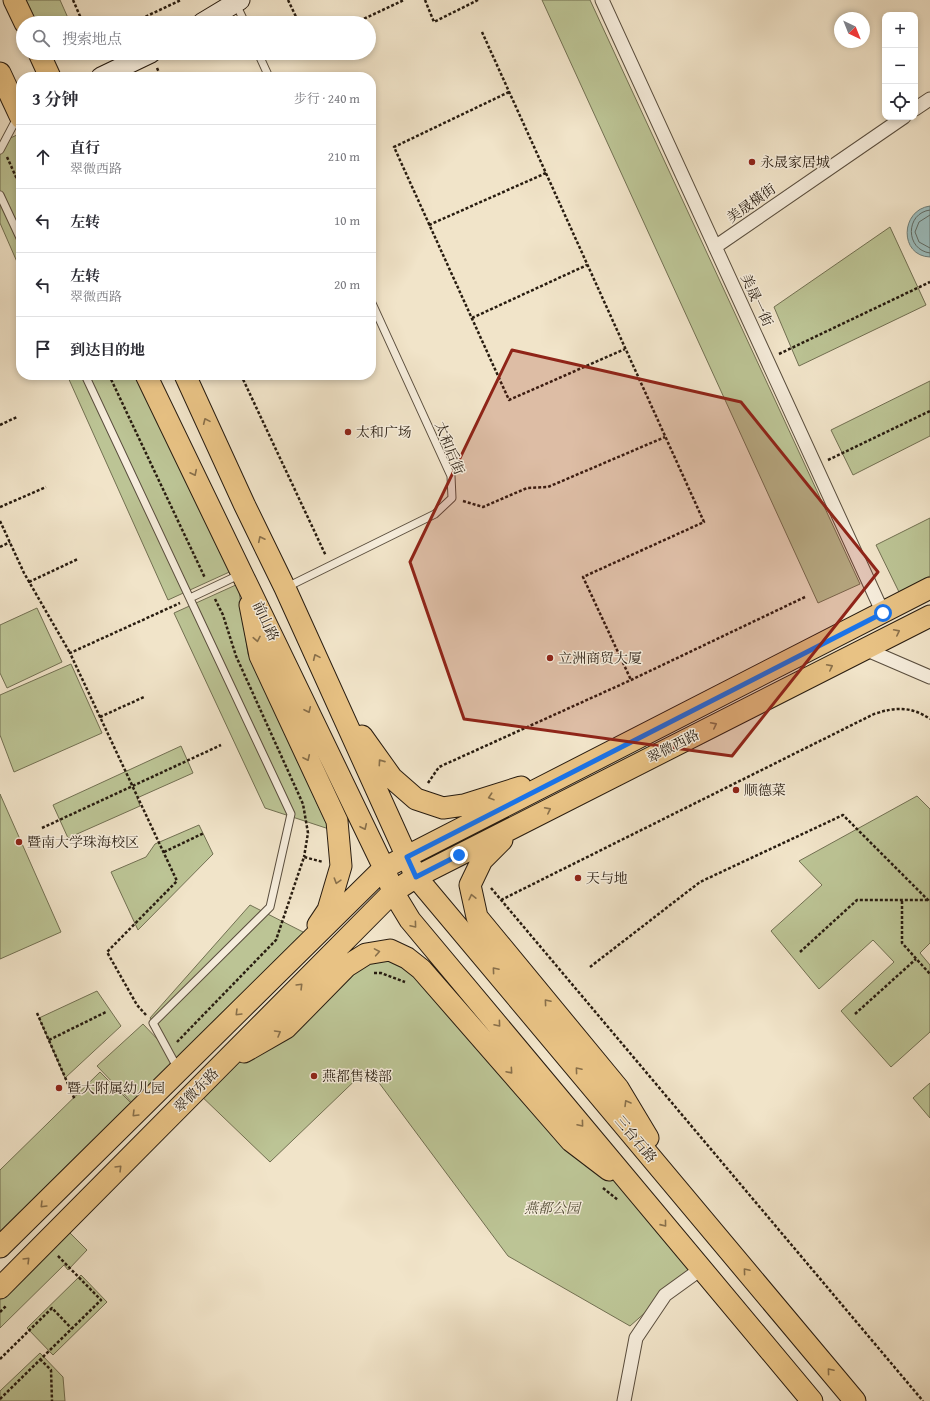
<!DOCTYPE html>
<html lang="zh">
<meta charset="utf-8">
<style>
:root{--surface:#fff;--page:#f7f7f7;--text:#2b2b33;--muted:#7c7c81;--line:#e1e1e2}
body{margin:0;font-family:"Gentium Book Plus","Noto Serif SC",serif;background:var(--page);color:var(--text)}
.controls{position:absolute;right:12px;top:12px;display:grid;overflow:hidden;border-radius:8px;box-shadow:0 2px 6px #0003}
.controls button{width:36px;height:36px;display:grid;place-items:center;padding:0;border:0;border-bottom:1px solid var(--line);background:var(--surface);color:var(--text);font:20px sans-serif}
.compass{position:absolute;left:834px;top:12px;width:36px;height:36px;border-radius:50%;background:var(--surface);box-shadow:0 2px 6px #0003;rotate:137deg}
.stop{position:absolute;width:12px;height:12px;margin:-9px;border:3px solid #1a73e8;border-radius:50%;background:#fff}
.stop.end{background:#1a73e8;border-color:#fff;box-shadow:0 1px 4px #0008}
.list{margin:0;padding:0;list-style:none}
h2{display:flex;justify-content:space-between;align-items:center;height:52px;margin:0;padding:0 16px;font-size:17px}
h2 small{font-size:13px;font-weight:400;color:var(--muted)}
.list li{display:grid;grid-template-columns:26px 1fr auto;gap:12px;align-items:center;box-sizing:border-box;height:64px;padding:0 16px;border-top:1px solid var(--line)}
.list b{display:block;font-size:15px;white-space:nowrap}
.list p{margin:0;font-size:13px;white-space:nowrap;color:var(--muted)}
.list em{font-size:13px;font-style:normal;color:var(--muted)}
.icon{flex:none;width:22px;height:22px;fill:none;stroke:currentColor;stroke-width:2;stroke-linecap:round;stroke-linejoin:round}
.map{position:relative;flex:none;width:930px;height:1401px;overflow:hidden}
.search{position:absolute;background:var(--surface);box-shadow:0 2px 6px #0003;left:16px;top:16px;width:360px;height:44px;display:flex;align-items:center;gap:10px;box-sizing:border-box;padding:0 14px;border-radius:22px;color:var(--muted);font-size:15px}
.panel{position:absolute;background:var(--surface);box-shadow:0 2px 6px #0003;left:16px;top:72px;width:360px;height:308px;border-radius:16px}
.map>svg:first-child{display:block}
.green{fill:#bcc495;stroke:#727052}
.water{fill:#9cbdbd;stroke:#6e7d78}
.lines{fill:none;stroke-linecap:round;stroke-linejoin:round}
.shore{stroke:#626c66;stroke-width:1}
.lane-casing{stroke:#5a4e3e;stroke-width:9}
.street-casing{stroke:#5a4e3e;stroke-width:15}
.secondary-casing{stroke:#281c10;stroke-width:21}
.primary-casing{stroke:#281c10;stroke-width:23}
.path{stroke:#281c10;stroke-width:2.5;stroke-dasharray:3 2;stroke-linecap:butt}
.lane{stroke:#f6eddc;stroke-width:7}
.street{stroke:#f6eddc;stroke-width:13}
.secondary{stroke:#f6eddc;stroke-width:19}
.primary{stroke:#e8c284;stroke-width:21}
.oneway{stroke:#886f4a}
.route{stroke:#1a73e8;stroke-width:5}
.marked{fill:#8f2418;fill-opacity:0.2;stroke:#8f2418;stroke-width:3;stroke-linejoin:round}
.poi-dot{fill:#8f2418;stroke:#f6eddc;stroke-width:1.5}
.labels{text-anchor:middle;stroke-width:3;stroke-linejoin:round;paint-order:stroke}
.poi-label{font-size:14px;fill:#281c10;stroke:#f6eddc;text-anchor:start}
.street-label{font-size:14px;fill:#281c10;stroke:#f6eddc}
.park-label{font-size:14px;font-style:italic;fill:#544e38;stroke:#f6eddc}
</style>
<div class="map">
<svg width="930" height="1401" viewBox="0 0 930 1401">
<rect width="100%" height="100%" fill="#f1e4c9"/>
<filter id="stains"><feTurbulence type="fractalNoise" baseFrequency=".005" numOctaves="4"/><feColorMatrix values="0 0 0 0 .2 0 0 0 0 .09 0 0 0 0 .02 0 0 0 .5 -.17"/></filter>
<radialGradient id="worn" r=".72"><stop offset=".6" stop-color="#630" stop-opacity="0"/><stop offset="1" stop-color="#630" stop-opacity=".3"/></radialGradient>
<!-- green -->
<path class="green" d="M26 0H60L68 18 58 23H37Z
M542 0H590L860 584 818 603Z
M21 133V271L0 223V143Z
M890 227 926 305 799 366 774 307Z
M67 375H141L236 569 168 600Z
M930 381V436L853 475 831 430Z
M930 518V576L899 592 876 545Z
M238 584 248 654 329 829 265 808 174 613Z
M37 608 62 662 7 688 0 673V625Z
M71 664 102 733 14 772 0 735V695Z
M181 746 193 773 137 798 140 806 68 838 53 805Z
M0 794 61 932 0 959Z
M917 796 930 809V943L920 953 930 965V1032L891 1067 841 1011 894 962 873 940 819 989 771 931 822 885 799 861Z
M199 825 213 854 138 930 111 872 146 857 155 844Z
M250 905 307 934 139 1110 97 1066 143 1024 179 1062 150 1018Z
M390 950 639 1193 701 1269 665 1295 630 1326 508 1256 368 1068 270 1162 196 1091 347 966Z
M97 991 121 1026 65 1078 39 1018Z
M100 1072 132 1104 0 1235V1170Z
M930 1083V1118L913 1098Z
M65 1228 87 1250 68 1270 64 1265 0 1328V1293Z
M81 1275 107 1302 53 1355 27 1328Z
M40 1353 63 1377 65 1401H0V1391Z"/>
<!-- water -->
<path class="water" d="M930 206V257C899 256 900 210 930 206Z"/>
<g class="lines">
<!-- shore -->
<path class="shore" d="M930 210C905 213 905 250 930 253
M930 215 919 222 915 232 919 242 930 248"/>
<!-- lane casing -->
<g class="lane-casing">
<path id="lane" d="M236 4 245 23
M258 53 269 77
M0 150 18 116
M0 195 21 240
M85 375 291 814 270 907 153 1023 178 1069
M287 587 435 514 452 498 451 476 371 301
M190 598 241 574"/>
</g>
<!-- street casing -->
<g class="street-casing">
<path id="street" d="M602 0 883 613
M915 109 930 99
M715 247 904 117
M865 649 930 677
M624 1401 636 1338 665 1295 701 1269"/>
</g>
<!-- secondary casing -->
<g class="secondary-casing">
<path id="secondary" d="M202 23 240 0
M101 77 151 53"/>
</g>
<!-- primary casing -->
<g class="primary-casing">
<path id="primary" d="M14 0 25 23
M39 53 50 77
M0 73 21 118
M146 375 384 868 393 892 410 920 812 1401
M185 375 245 506 285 588 416 877 855 1401
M250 605 260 656 337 821 341 866 328 910 318 925
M362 736 392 778 416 799 443 808 464 805 521 787
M502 840 482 860 470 885 477 917 618 1088 648 1138
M244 1052 286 1028 347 966 366 954 390 950 407 958 421 969 571 1141 609 1170
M0 1247 384 868 930 588
M0 1288 393 892 416 877 930 616"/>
</g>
<!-- path -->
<path class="path" d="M73 0 83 23
M288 0 299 23
M425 0 434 22 478 0
M132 23 181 0
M355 23 404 0
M482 32 704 522 583 577 631 680
M97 53 100 59
M157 68 161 77
M509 92 394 147 509 400 625 349
M7 157 21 188
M429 225 546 173
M472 318 587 265
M779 354 930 282
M109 375 205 578
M241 375 326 556
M0 425 17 417
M828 460 930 411
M463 501 483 507 527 488 548 487 665 437
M0 507 46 487
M0 521 24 573 70 653
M0 547 10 542
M29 582 78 559
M215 599 223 615 236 656 303 804 308 833 304 857
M100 717 144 697
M428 783 439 767 631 680 805 597
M42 828 221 745
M164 852 204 833
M491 888 923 1401
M501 900 874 714C895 707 911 706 930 719
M902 901V943L930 974
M800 952 857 900H930
M590 967 700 882 843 815 929 901
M374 973H381L405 982
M37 1013 75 1100
M855 1014 916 959
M146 1015 137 1005 107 952 177 881 70 653 180 603
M49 1040 106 1012
M177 1042 276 940 304 857 323 862
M603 1188 618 1200
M0 1312 7 1305
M0 1359 52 1308 72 1329
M40 1359 51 1370 52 1401
M0 1399 101 1300 57 1255"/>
<!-- lane -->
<use href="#lane" class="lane"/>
<!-- street -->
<use href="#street" class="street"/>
<!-- secondary -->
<use href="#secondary" class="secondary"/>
<!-- primary -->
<use href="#primary" class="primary"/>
</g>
<!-- one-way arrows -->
<defs><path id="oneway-chevron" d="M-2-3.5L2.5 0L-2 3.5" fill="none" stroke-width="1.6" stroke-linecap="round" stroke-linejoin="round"/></defs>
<g class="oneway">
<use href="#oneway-chevron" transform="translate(206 421) rotate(-114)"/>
<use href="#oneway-chevron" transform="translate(194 473) rotate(64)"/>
<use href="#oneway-chevron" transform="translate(261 539) rotate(-116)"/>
<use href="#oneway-chevron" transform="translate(897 632) rotate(-27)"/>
<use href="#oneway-chevron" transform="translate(257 639) rotate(79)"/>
<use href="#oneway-chevron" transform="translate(316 657) rotate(-114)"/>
<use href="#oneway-chevron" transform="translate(830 667) rotate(-27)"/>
<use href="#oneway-chevron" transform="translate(308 710) rotate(65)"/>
<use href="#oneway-chevron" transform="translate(714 725) rotate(-27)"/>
<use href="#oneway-chevron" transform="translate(307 758) rotate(65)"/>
<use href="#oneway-chevron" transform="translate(381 762) rotate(-125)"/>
<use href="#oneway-chevron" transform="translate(491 797) rotate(162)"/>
<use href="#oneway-chevron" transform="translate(548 810) rotate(-27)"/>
<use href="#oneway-chevron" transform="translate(364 827) rotate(65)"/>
<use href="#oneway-chevron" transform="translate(337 881) rotate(107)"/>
<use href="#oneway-chevron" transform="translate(472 897) rotate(-103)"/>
<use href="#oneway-chevron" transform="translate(414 925) rotate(50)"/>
<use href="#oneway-chevron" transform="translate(377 952) rotate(-10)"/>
<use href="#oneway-chevron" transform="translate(495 970) rotate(-130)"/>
<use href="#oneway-chevron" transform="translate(300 986) rotate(-45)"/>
<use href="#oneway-chevron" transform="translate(547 1002) rotate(-130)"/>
<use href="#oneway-chevron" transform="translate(238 1013) rotate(135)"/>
<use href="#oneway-chevron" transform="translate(498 1024) rotate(50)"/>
<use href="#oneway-chevron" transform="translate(278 1033) rotate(-30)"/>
<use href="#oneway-chevron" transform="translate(578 1070) rotate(-130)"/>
<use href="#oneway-chevron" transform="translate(510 1071) rotate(49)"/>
<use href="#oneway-chevron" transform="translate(627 1103) rotate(-121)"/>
<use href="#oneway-chevron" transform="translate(135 1114) rotate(135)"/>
<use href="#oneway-chevron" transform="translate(581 1124) rotate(50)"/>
<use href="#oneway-chevron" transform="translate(119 1168) rotate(-45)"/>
<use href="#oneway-chevron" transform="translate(43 1205) rotate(135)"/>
<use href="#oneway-chevron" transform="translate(664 1224) rotate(51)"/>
<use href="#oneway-chevron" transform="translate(27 1260) rotate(-45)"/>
<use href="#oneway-chevron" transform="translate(746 1271) rotate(-130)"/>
<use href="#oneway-chevron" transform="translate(830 1371) rotate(-130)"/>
</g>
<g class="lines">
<!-- route -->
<path class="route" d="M459 855 416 877 407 857 883 613"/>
</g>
<!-- marked area -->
<path class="marked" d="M512 350 741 402 878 572 732 756 464 719 410 562Z"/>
<!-- markers -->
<g class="poi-dot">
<circle cx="752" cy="162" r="4"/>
<circle cx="348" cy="432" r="4"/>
<circle cx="550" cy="658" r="4"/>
<circle cx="736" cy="790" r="4"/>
<circle cx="19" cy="842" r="4"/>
<circle cx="578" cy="878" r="4"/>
<circle cx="314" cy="1076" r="4"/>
<circle cx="59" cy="1088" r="4"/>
</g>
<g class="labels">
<!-- poi labels -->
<g class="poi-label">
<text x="760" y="167">永晟家居城</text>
<text x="356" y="437">太和广场</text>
<text x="558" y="663">立洲商贸大厦</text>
<text x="744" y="795">顺德菜</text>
<text x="27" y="847">暨南大学珠海校区</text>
<text x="586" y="883">天与地</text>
<text x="322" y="1081">燕都售楼部</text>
<text x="67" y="1093">暨大附属幼儿园</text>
</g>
<!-- street labels -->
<g class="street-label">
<text transform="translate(751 203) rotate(-35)" y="5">美晟橫街</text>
<text transform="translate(757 300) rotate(65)" y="5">美晟一街</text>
<text transform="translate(450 448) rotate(68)" y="5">太和后街</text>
<text transform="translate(266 621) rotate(65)" y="5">前山路</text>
<text transform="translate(673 746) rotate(-27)" y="5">翠微西路</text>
<text transform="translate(196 1090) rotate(-45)" y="5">翠微东路</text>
<text transform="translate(636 1139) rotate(50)" y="5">三台石路</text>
</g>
<!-- park labels -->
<g class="park-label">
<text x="552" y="1213">燕都公园</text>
</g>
</g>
<rect width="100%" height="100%" filter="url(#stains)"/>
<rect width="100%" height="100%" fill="url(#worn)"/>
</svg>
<div class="controls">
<button>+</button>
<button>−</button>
<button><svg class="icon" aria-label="locate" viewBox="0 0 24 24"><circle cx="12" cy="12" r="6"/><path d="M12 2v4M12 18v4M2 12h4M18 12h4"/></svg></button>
</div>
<svg class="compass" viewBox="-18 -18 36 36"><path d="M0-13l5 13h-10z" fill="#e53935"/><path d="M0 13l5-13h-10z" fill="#7c7c81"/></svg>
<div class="stop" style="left:883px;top:613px"></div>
<div class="stop end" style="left:459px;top:855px"></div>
<div class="search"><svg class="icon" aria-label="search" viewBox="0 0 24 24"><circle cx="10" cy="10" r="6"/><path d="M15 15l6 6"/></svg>搜索地点</div>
<section class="panel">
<h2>3 分钟<small>步行 · 240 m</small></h2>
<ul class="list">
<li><svg class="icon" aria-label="ahead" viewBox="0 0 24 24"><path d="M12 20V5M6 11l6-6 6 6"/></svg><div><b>直行</b><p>翠微西路</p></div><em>210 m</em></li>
<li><svg class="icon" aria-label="left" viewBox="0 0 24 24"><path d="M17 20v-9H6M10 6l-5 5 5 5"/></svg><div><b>左转</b></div><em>10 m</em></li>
<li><svg class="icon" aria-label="left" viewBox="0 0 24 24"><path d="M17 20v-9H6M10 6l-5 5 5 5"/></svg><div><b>左转</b><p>翠微西路</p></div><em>20 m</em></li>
<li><svg class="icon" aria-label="arrive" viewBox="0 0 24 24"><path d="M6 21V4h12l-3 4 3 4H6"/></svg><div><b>到达目的地</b></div></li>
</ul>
</section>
</div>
